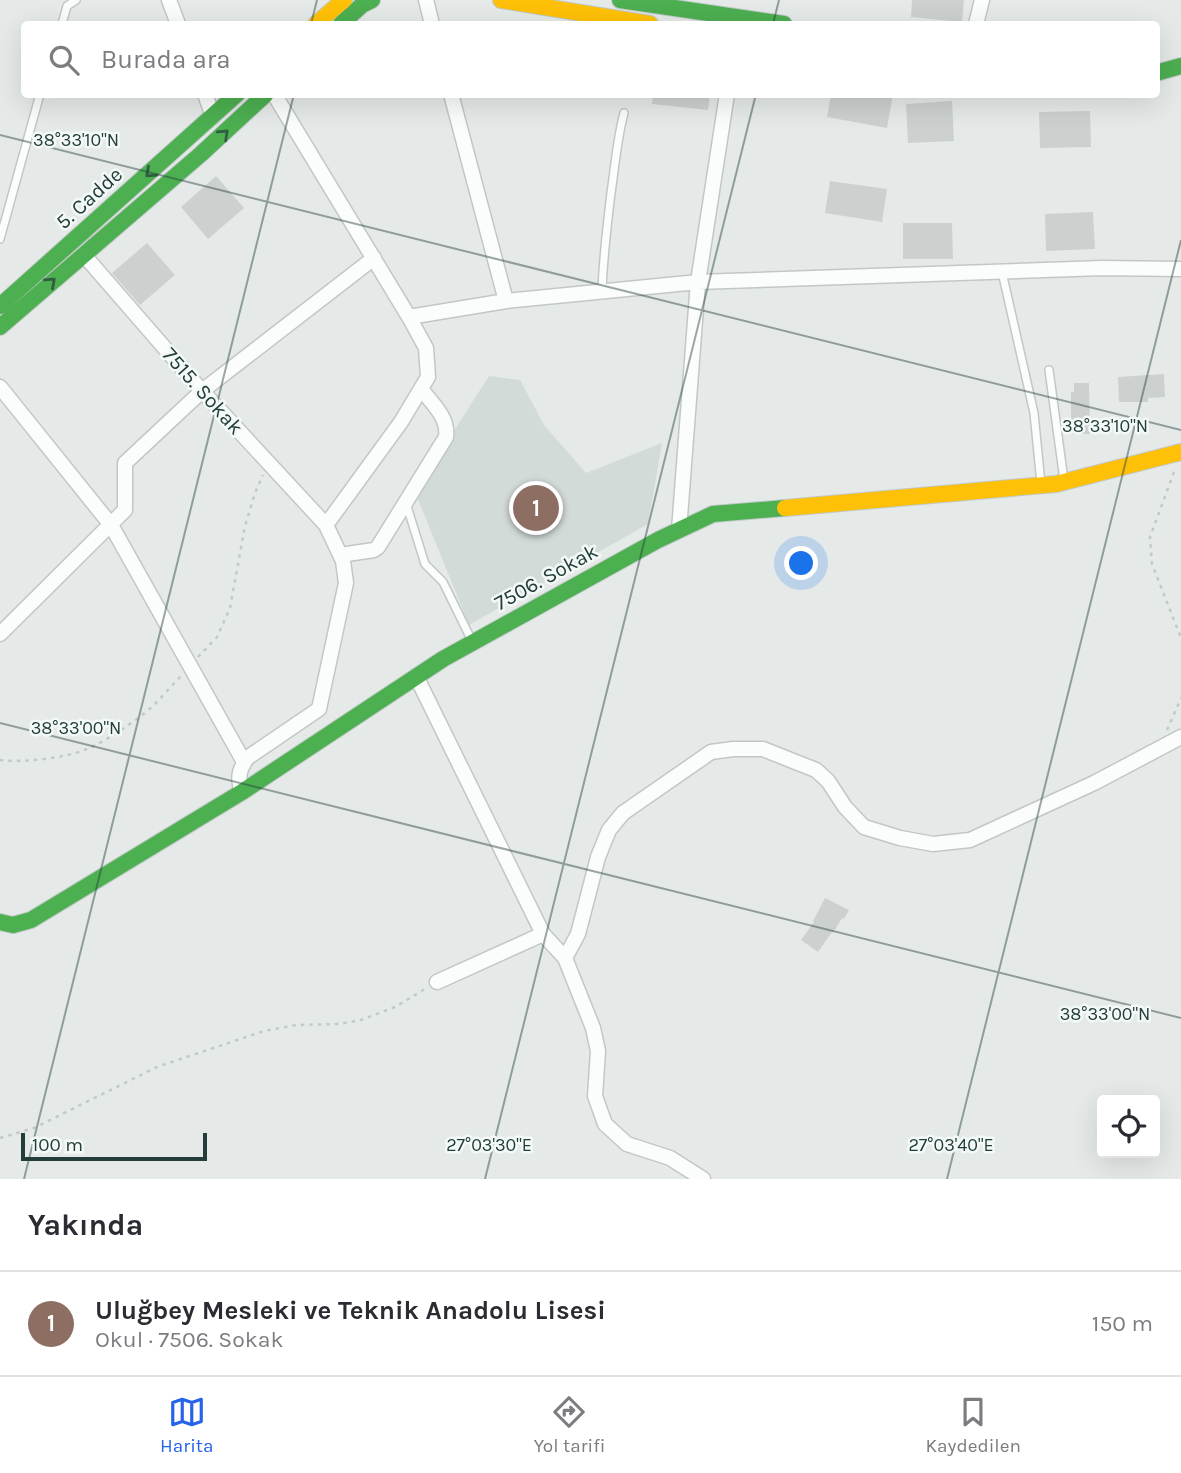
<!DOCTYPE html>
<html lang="tr">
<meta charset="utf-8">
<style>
:root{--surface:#fff;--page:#f2f2f3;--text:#2b2b33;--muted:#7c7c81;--line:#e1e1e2;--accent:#2563eb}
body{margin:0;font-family:Karla,sans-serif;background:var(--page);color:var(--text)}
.controls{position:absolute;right:21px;bottom:21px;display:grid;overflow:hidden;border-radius:7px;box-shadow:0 7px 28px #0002}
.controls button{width:63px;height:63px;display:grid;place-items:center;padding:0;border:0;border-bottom:2px solid var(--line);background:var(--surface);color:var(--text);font:35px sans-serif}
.scale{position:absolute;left:21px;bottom:18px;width:186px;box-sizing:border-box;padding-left:7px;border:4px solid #233d3b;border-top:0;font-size:19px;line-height:24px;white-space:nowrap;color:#233d3b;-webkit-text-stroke:5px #f3f9f7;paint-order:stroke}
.you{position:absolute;left:802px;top:564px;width:24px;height:24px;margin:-18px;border:5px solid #fff;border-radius:50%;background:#1a73e8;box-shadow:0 0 0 10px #1a73e833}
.badge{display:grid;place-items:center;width:46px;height:46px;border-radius:50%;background:var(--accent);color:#fff;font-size:23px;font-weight:700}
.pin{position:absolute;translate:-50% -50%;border:4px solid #fff;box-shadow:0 2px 7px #0006}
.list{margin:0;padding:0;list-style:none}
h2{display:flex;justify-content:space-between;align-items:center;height:91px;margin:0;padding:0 28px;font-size:30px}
h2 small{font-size:23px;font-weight:400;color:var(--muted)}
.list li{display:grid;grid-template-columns:46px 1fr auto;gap:21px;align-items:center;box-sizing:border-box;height:105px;padding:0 28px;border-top:2px solid var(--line)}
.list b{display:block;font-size:26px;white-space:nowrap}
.list p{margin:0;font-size:23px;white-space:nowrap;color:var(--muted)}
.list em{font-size:23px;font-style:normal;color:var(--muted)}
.icon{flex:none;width:38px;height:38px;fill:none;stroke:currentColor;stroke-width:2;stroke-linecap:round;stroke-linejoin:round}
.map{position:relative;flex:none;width:1181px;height:1179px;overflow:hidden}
.search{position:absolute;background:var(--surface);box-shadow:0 7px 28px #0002;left:21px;right:21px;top:21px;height:77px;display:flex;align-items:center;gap:18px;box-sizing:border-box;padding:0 24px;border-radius:7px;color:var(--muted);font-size:26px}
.sheet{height:196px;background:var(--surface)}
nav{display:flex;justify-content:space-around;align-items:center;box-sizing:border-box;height:98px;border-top:2px solid var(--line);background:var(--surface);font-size:19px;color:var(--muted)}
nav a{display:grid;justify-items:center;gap:4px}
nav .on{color:var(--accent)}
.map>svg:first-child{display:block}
.built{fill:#d3dbd9}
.building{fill:#ccd1d0}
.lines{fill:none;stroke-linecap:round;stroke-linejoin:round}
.lane-casing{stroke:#c2c7c6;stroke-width:10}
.street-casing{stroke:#c2c7c6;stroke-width:17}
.fast-casing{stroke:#c0c8c6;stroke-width:18}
.slow-casing{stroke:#c0c8c6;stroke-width:18}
.path{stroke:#c2cac9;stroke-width:2.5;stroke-dasharray:3.5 5;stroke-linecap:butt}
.lane{stroke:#fbfcfc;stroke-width:7}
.street{stroke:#fbfcfc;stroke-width:14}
.fast{stroke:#4caf50;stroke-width:16}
.slow{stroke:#ffc107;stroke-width:16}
.oneway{stroke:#2f5f41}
.ticks{fill:none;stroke:#233d3b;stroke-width:2;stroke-opacity:0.45}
.labels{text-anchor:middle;stroke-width:5;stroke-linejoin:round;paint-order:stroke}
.street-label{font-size:21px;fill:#233d3b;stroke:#f3f9f7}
.ticks-label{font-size:18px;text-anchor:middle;fill:#233d3b;stroke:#f3f9f7;stroke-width:5;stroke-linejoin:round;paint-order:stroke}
</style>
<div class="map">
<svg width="1181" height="1179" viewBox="0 0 1181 1179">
<rect width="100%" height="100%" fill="#e5eae9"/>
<!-- built -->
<path class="built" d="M489 376 520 380 544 425 586 473 662 443 648 524 469 625 415 492Z"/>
<!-- building -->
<path class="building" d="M912 0H964L962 22 911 17Z
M653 94H710L708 110 652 104Z
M831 94H893L887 128 827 117Z
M952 101 954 141 908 143 906 104Z
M1090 111 1091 147 1040 148 1039 112Z
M216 176 244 208 208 239 181 207Z
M830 181 887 189 882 222 825 213Z
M1093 212 1095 249 1046 251 1045 214Z
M903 223H952L953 259H903Z
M147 243 175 275 140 305 112 273Z
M1164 374 1165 397 1148 398V402H1119L1118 377Z
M1074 383H1089L1090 434H1074V428H1071V392H1074Z
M825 898 849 910 844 919 842 918 833 933 832 932 818 952 801 940 814 922 813 921Z"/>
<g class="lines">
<!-- lane casing -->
<g class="lane-casing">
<path id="lane" d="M62 24 67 6 76 0
M0 239 40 94
M1002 272 1034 413 1041 484
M602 291C603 258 607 226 611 193 615 166 617 139 624 113
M1049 370 1064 480
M406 503 425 564 443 582 471 639"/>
</g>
<!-- street casing -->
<g class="street-casing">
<path id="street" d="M169 0 178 24
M426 0 432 24
M976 24 982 0
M205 94 213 117
M274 94 409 317 426 348 428 377 401 422 326 525
M451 94 506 301
M83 254 202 391 326 525 343 561 346 583 319 709 247 758C239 770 237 778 242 792
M409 317 506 301 698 282 1102 268 1181 269
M0 387 111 525 244 762
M679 530 698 282 727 94
M340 555 374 550 378 547 446 437C449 418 432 403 421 389
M0 634 125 510V463L202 391 374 258
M416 676 543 934 565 958 593 1028 598 1051 595 1096 605 1124 627 1144 670 1158 703 1179
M565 958 578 934 598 857 609 830 623 813 711 752 733 749H763L793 761 816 770 828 781 845 807 864 827 900 838 933 844 970 840 1094 783 1181 737
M437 982 543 934"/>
</g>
<!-- fast casing -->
<g class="fast-casing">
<path id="fast" d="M620 0 784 24
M341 24 362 5 372 0
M1156 73 1181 66
M0 306 237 94
M0 327 201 154 266 94
M0 922 13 925 31 920 242 792 443 659 658 540 713 514 785 508"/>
</g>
<!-- slow casing -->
<g class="slow-casing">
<path id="slow" d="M501 0 650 24
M316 24 344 0
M785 508 1056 484 1181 452"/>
</g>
<!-- path -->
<path class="path" d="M1174 472 1150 537 1152 564 1181 638
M198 657 217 637 230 608 245 526 255 493 263 475
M1167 730 1181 698
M0 760C23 763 66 758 87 749 105 742 137 720 152 707 162 697 172 685 182 675
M0 1138 34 1128 157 1067 264 1031 296 1025 339 1024 361 1020 395 1007 425 989"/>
<!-- lane -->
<use href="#lane" class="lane"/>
<!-- street -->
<use href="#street" class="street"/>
<!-- fast -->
<use href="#fast" class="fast"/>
<!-- slow -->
<use href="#slow" class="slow"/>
</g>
<!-- one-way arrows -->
<defs><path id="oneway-chevron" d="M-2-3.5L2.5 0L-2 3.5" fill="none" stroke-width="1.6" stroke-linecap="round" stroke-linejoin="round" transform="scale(1.75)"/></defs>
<g class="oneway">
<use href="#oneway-chevron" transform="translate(224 134) rotate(-43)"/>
<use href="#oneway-chevron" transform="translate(150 173) rotate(138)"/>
<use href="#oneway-chevron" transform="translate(51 282) rotate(-42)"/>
</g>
<!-- ticks -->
<path class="ticks" d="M311 24 317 0M773 24 779 0M0 135 1181 430M0 723 1181 1018M24 1179 294 94M485 1179 756 94M947 1179 1181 240"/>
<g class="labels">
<!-- street labels -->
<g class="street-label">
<text transform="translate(89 198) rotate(-42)" y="7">5. Cadde</text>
<text transform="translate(203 391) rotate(48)" y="7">7515. Sokak</text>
<text transform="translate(546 577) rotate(-29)" y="7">7506. Sokak</text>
</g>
</g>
<g class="ticks-label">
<text x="76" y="146">38°33'10"N</text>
<text x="1105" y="432">38°33'10"N</text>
<text x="76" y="734">38°33'00"N</text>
<text x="1105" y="1020">38°33'00"N</text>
<text x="489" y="1151">27°03'30"E</text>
<text x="951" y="1151">27°03'40"E</text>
</g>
</svg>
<div class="controls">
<button><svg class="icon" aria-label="locate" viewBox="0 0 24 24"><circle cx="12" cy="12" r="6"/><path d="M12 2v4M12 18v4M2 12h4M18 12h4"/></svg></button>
</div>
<div class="scale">100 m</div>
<div class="you"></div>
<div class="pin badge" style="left:536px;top:508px;background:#8d6e63">1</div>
<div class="search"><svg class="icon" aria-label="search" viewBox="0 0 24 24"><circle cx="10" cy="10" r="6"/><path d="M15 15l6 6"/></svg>Burada ara</div>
</div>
<section class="sheet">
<h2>Yakında<small></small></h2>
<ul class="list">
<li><span class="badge" style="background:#8d6e63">1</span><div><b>Uluğbey Mesleki ve Teknik Anadolu Lisesi</b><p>Okul · 7506. Sokak</p></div><em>150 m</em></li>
</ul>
</section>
<nav>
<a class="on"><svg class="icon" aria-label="map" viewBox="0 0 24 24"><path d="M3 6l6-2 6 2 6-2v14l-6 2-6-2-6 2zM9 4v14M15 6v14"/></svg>Harita</a>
<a><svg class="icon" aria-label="directions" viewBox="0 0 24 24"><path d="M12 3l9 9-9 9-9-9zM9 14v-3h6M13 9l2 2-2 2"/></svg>Yol tarifi</a>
<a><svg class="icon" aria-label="saved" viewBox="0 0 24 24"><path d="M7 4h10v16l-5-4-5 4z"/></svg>Kaydedilen</a>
</nav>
